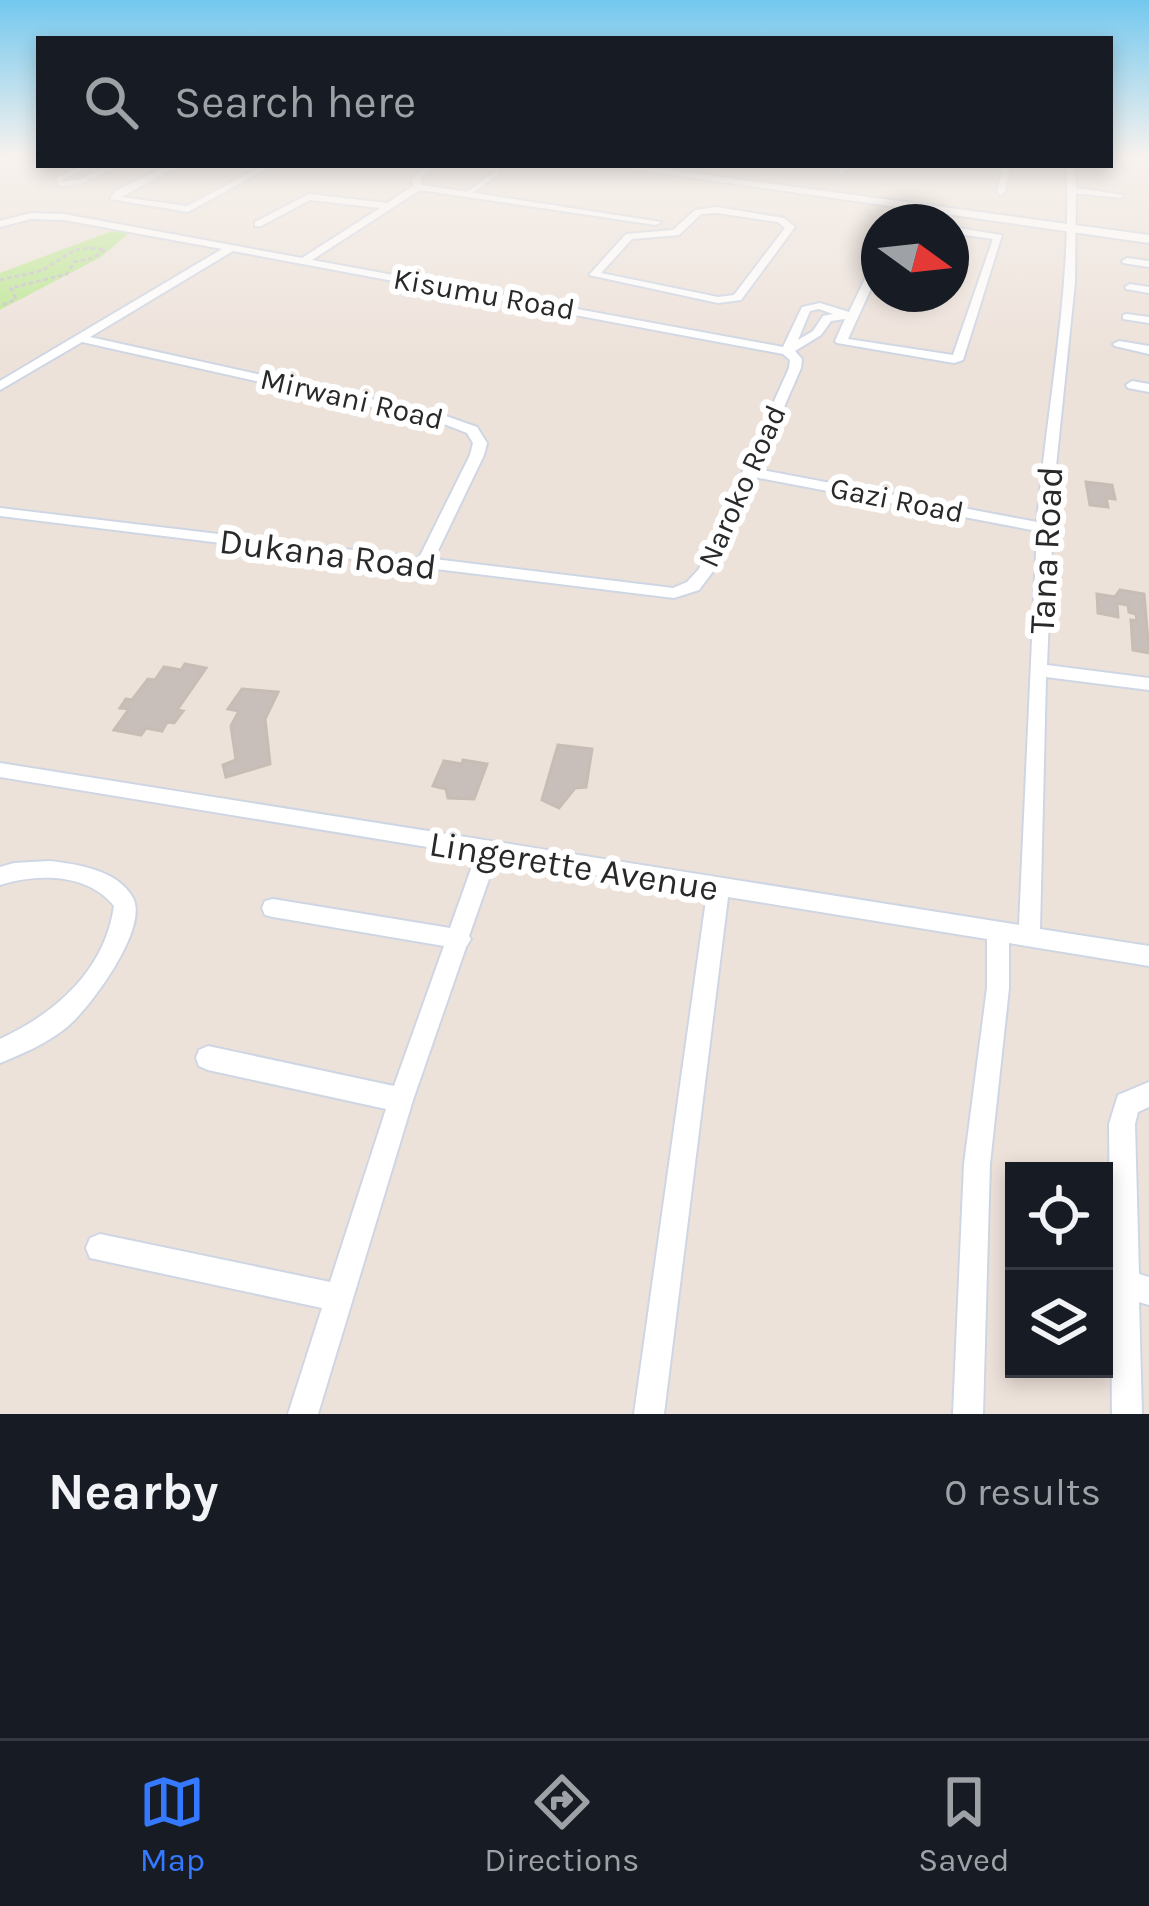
<!DOCTYPE html>
<style>
:root{--surface:#171b24;--page:#242831;--text:#f1f3f6;--muted:#9ea1a6;--line:#363941;--accent:#3479ff}
body{margin:0;font-family:Karla,sans-serif;background:var(--page);color:var(--text)}
.controls{position:absolute;right:36px;bottom:36px;display:grid;overflow:hidden;border-radius:0px;box-shadow:0 6px 18px #0003}
.controls button{width:108px;height:108px;display:grid;place-items:center;padding:0;border:0;border-bottom:3px solid var(--line);background:var(--surface);color:var(--text);font:60px sans-serif}
.compass{position:absolute;left:861px;top:204px;width:108px;height:108px;border-radius:50%;background:var(--surface);box-shadow:0 6px 18px #0003;rotate:105deg}
.list{margin:0;padding:0;list-style:none}
h2{display:flex;justify-content:space-between;align-items:center;height:156px;margin:0;padding:0 48px;font-size:51px}
h2 small{font-size:39px;font-weight:400;color:var(--muted)}
.icon{flex:none;width:66px;height:66px;fill:none;stroke:currentColor;stroke-width:2;stroke-linecap:round;stroke-linejoin:round}
.map{position:relative;flex:none;width:1149px;height:1414px;overflow:hidden}
.search{position:absolute;background:var(--surface);box-shadow:0 6px 18px #0003;left:36px;right:36px;top:36px;height:132px;display:flex;align-items:center;gap:30px;box-sizing:border-box;padding:0 42px;border-radius:0px;color:var(--muted);font-size:45px}
.sheet{height:324px;background:var(--surface)}
nav{display:flex;justify-content:space-around;align-items:center;box-sizing:border-box;height:168px;border-top:3px solid var(--line);background:var(--surface);font-size:33px;color:var(--muted)}
nav a{display:grid;justify-items:center;gap:6px}
nav .on{color:var(--accent)}
.map>svg:first-child{display:block}
.green{fill:#bce792}
.building{fill:#c8bfba;stroke:#c8bdb4;stroke-width:3}
.lines{fill:none;stroke-linecap:round;stroke-linejoin:round}
.service-casing{stroke:#cfd6e3;stroke-width:8}
.minor-casing{stroke:#cfd6e3;stroke-width:4}
.tertiary-casing{stroke:#cfd6e3;stroke-width:4}
.secondary-casing{stroke:#cfd6e3;stroke-width:5}
.path{stroke:#c3c3c3;stroke-width:3;stroke-dasharray:4.5 3;stroke-linecap:butt}
.service{stroke:#fff;stroke-width:4.5}
.minor{fill:#fff;fill-rule:evenodd}
.tertiary{fill:#fff;fill-rule:evenodd}
.secondary{fill:#fff;fill-rule:evenodd}
.labels{text-anchor:middle;stroke-width:12;stroke-linejoin:round;paint-order:stroke}
.far-street-label{font-size:30px;fill:#292929;stroke:#fff}
.street-label{font-size:36px;fill:#292929;stroke:#fff}
</style>
<div class="map">
<svg width="1149" height="1414" viewBox="0 0 1149 1414">
<rect width="100%" height="100%" fill="#ede2da"/>
<!-- green -->
<path class="green" d="M112 231 129 233 101 257 0 310V273Z"/>
<!-- building -->
<path class="building" d="M1086 482 1112 485 1115 499 1106 498 1108 507 1090 505Z
M1120 590 1144 594 1149 653 1133 650 1131 620 1137 621 1136 614 1129 612 1128 605 1117 603 1118 617 1098 613 1097 594 1115 597Z
M185 664 206 668 177 710 183 711 174 723 167 722 162 731 146 728 141 735 114 730 129 709 120 708 126 699 132 700 148 679 155 680 164 667 181 670Z
M242 689 278 692 265 719 270 764 226 777 223 765 236 760 231 726 239 711 228 709Z
M558 745 592 749 586 787 575 788 559 808 542 800Z
M463 760 487 764 474 799 448 798 446 789 433 786 444 761 462 764Z"/>
<g class="lines">
<!-- service casing -->
<g class="service-casing">
<path id="service" d="M61 184 79 182 115 165
M61 184 59 179 89 165
M467 194 497 173"/>
</g>
<!-- minor casing -->
<g class="minor-casing">
<path id="minor" d="M1110 156H1149V162L1110 158Z
M169 165H180L121 197 187 206 264 165H274L188 212 110 199 115 191Z
M425 165H434L420 179 422 185 661 222 656 225 420 190 312 260 783 347 802 307 820 303 849 312 874 260 879 257V271L848 339 953 355 993 239 951 233V227L1002 235 963 360 954 363 837 343 835 341 845 319 831 321 821 335 795 351 802 359 801 368 757 469 1037 522C1047 403 1073 285 1066 165H1074L1076 188 1124 195 1120 198 1076 193 1075 282 1055 476 1047 665 1149 678V690L1046 677 1040 929 1149 946V966L1009 943V988L990 1164 983 1414H953L964 1164 987 988V939L728 897 664 1414H634L707 893 496 859 469 936 471 939 466 947 413 1100 318 1414H288L322 1308 90 1258 86 1248 90 1238 100 1234 330 1282 386 1109 208 1070 199 1066 196 1058 199 1050 208 1046 394 1086 444 946 273 917 265 915 262 908 265 901 273 899 450 928 476 855 0 777V763L1019 925 1037 531 754 477 714 570 699 590 674 598 0 516V508L419 558 470 455 473 443 467 433 439 422 82 342 0 390V381L222 249 64 220 31 219 0 227V221L31 213 64 214 302 258 380 208 310 200 261 226H255V222L309 194 387 203 413 186 412 179ZM233 251 783 354 790 360 789 368 699 569 687 582 673 588 434 559 484 455 487 443 477 427 443 415 90 337ZM819 309 833 314 823 316 813 331 798 340 810 311Z
M843 165H851L842 175 838 172Z
M1003 165H1011L1005 192 1001 195 997 192Z
M717 207 784 218 795 227 741 300 718 303 589 275 626 234 673 230 695 210ZM717 213 778 222 785 228 734 295 718 297 601 273 632 239 679 235 701 214Z
M1127 258 1149 261V267L1123 263 1122 261Z
M1130 284 1149 287V293L1126 289 1125 287Z
M1127 314 1149 317V323L1123 319V315Z
M1119 341 1149 346V354L1115 346 1113 344Z
M1132 381 1149 384V392L1128 388 1126 385Z
M49 861C77 864 118 870 133 898 149 928 90 1008 67 1027 48 1043 22 1054 0 1063V1039C56 1013 105 970 114 906 88 873 37 873 0 885V867L14 863Z
M1149 1082V1107L1138 1112 1135 1124 1139 1274 1149 1277V1305L1139 1302 1142 1414H1112L1109 1124 1118 1095Z"/>
</g>
<!-- tertiary casing -->
<g class="tertiary-casing">
<path id="tertiary" d="M603 165H634L1149 235V243Z"/>
</g>
<!-- secondary casing -->
<g class="secondary-casing">
<path id="secondary" d="M0 156H16L0 162Z"/>
</g>
<!-- path -->
<path class="path" d="M0 280C14 276 38 274 50 266 75 250 71 247 105 249L93 258 74 262 67 274 11 288 16 299 0 306"/>
<!-- service -->
<use href="#service" class="service"/>
<!-- minor -->
<use href="#minor" class="minor"/>
<!-- tertiary -->
<use href="#tertiary" class="tertiary"/>
<!-- secondary -->
<use href="#secondary" class="secondary"/>
</g>
<!-- sky -->
<linearGradient id="sky" x2="0" y2="1"><stop stop-color="#73c8ee"/><stop offset="0.44" stop-color="#f7f2ee"/><stop offset="1" stop-color="#f7f2ee" stop-opacity="0"/></linearGradient>
<rect width="1149" height="354" fill="url(#sky)"/>
<g class="labels">
<!-- far-street labels -->
<g class="far-street-label">
<text transform="translate(484 294) rotate(10)" y="10">Kisumu Road</text>
<text transform="translate(352 399) rotate(13)" y="10">Mirwani Road</text>
<text transform="translate(742 486) rotate(-66)" y="10">Naroko Road</text>
<text transform="translate(897 500) rotate(11)" y="10">Gazi Road</text>
</g>
<!-- street labels -->
<g class="street-label">
<text transform="translate(1045 550) rotate(-87)" y="13">Tana Road</text>
<text transform="translate(328 553) rotate(7)" y="13">Dukana Road</text>
<text transform="translate(574 865) rotate(9)" y="13">Lingerette Avenue</text>
</g>
</g>
</svg>
<div class="controls">
<button><svg class="icon" aria-label="locate" viewBox="0 0 24 24"><circle cx="12" cy="12" r="6"/><path d="M12 2v4M12 18v4M2 12h4M18 12h4"/></svg></button>
<button><svg class="icon" aria-label="layers" viewBox="0 0 24 24"><path d="M12 4l9 5-9 5-9-5zM3 14l9 5 9-5"/></svg></button>
</div>
<svg class="compass" viewBox="-18 -18 36 36"><path d="M0-13l5 13h-10z" fill="#e53935"/><path d="M0 13l5-13h-10z" fill="#9ea1a6"/></svg>
<div class="search"><svg class="icon" aria-label="search" viewBox="0 0 24 24"><circle cx="10" cy="10" r="6"/><path d="M15 15l6 6"/></svg>Search here</div>
</div>
<section class="sheet">
<h2>Nearby<small>0 results</small></h2>
<ul class="list">
</ul>
</section>
<nav>
<a class="on"><svg class="icon" aria-label="map" viewBox="0 0 24 24"><path d="M3 6l6-2 6 2 6-2v14l-6 2-6-2-6 2zM9 4v14M15 6v14"/></svg>Map</a>
<a><svg class="icon" aria-label="directions" viewBox="0 0 24 24"><path d="M12 3l9 9-9 9-9-9zM9 14v-3h6M13 9l2 2-2 2"/></svg>Directions</a>
<a><svg class="icon" aria-label="saved" viewBox="0 0 24 24"><path d="M7 4h10v16l-5-4-5 4z"/></svg>Saved</a>
</nav>
